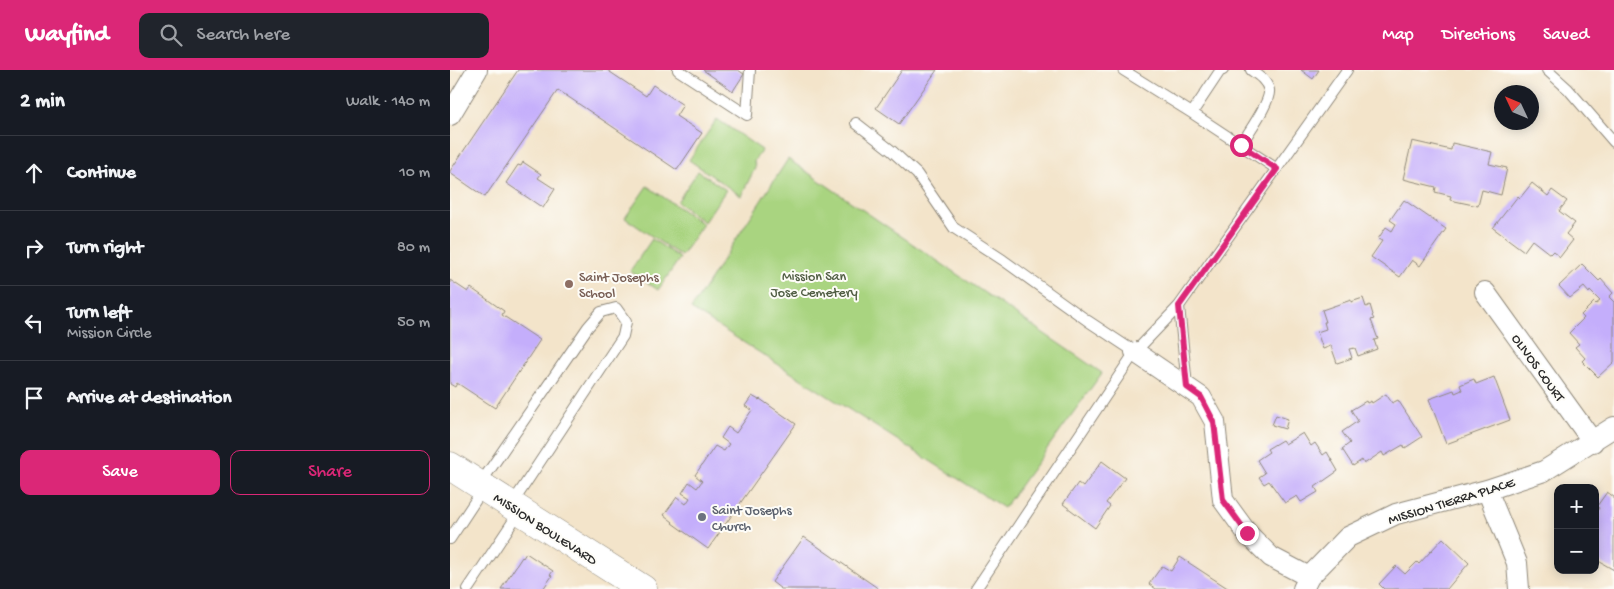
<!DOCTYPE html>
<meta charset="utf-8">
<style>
:root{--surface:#171b24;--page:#20242c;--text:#f1f3f6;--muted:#9ea1a6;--line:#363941;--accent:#db2777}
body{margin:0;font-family:"Gochi Hand",sans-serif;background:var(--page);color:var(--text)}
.controls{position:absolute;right:15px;bottom:15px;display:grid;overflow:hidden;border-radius:10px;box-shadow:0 2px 12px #0003}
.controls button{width:45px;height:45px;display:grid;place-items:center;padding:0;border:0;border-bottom:1px solid var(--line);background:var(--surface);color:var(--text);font:25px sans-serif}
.compass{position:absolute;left:1044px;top:15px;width:45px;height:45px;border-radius:50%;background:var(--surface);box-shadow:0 2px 12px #0003;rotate:314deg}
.stop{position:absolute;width:15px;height:15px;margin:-11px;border:4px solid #db2777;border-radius:50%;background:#fff}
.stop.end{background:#db2777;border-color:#fff;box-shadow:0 1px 5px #0008}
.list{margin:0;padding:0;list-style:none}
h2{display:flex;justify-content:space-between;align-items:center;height:65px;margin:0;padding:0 20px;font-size:21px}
h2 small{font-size:16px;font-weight:400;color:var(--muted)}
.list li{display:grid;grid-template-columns:32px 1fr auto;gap:15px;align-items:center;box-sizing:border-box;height:75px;padding:0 20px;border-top:1px solid var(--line)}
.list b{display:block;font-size:19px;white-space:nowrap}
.list p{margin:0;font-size:16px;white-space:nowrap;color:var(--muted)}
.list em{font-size:16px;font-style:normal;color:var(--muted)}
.actions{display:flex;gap:10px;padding:15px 20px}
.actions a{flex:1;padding:11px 0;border:1px solid var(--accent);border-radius:10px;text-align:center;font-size:18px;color:var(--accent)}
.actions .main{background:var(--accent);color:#fff}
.icon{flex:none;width:28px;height:28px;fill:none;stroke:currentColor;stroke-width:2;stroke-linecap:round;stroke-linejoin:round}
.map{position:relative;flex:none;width:1164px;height:519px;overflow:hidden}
header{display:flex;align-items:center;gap:30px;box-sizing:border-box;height:70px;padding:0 25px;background:var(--accent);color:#fff}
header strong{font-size:24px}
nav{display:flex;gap:28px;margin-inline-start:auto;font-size:18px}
.search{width:350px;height:45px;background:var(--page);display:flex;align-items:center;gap:12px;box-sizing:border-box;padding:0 18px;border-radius:10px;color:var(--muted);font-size:19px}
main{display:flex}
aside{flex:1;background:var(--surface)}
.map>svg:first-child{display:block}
.green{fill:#a9d480;stroke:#6a8056}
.building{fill:#c4aefb}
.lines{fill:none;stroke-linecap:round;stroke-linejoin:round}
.lane-casing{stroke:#8f887a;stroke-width:12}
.street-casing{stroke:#8f887a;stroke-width:22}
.primary-casing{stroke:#8f887a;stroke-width:29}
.lane{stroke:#fff;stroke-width:10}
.street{stroke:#fff;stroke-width:20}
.primary{stroke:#fff;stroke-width:28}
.route{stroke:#db2777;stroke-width:6}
.education-dot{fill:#8d6e63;stroke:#fdfcf7;stroke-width:2}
.worship-dot{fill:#6b7280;stroke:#fdfcf7;stroke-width:2}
.labels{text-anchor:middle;stroke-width:4;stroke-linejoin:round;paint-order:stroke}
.park-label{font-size:14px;fill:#515e44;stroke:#fdfcf7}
.education-label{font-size:14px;fill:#785e54;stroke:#fdfcf7;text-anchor:start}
.street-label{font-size:14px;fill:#2b2b2b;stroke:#fdfcf7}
.worship-label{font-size:14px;fill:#5b616d;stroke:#fdfcf7;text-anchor:start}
</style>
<header>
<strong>Wayfind</strong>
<div class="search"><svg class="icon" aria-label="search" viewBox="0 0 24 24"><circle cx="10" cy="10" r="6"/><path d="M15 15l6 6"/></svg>Search here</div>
<nav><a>Map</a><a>Directions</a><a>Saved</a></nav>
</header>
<main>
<aside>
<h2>2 min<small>Walk · 140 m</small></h2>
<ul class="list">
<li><svg class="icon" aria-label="ahead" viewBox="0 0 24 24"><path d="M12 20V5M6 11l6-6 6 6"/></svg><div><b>Continue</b></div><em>10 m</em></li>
<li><svg class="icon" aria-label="right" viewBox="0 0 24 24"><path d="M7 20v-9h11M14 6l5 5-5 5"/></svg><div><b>Turn right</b></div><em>80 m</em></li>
<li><svg class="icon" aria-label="left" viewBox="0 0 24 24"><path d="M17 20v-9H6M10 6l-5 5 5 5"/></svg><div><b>Turn left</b><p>Mission Circle</p></div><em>50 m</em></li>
<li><svg class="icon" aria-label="arrive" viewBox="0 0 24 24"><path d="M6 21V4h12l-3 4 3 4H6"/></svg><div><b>Arrive at destination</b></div></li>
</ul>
<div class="actions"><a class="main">Save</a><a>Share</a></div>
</aside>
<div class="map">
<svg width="1164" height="519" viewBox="0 0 1164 519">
<rect width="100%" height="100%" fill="#fdfcf7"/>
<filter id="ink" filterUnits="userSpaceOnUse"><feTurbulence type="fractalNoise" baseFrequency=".02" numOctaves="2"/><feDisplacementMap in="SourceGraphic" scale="10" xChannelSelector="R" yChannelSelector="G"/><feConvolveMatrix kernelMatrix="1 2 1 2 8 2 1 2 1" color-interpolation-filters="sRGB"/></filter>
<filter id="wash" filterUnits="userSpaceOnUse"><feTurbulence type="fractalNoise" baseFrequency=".0096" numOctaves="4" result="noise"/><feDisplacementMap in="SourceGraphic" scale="20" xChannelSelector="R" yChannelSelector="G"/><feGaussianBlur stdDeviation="1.12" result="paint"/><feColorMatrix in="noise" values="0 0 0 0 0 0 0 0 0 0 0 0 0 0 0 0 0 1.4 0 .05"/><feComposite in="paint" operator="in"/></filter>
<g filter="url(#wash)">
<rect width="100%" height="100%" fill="#f3e4ca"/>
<!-- green -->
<path class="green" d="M267 49 312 80 304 91 305 98 291 126 239 90Z
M338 89 652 303 554 438 241 239Z
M248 101 276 120 254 152 227 132Z
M197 116 253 154 231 186 175 148Z
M202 169 230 188 208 220 180 201Z"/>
<g id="blocks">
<!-- building -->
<path class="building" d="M68 0H157L196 26 203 15 233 35 226 46 252 63 227 100 108 20 35 127 0 103V101Z
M253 0H288L294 4 283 21Z
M452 0H487L449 54 426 38Z
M851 0H869L863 9Z
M962 71 1001 80 1002 73 1042 82 1039 94 1057 98 1051 125 1032 120 1028 136 1000 130 1001 126 985 122 986 117 953 109Z
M73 92 91 104 88 108 105 119 93 138 56 113 68 95 71 96Z
M1082 113 1098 126 1102 120 1117 131 1109 141 1125 153 1116 164 1123 170 1110 187 1103 181 1100 184 1082 170 1074 181 1043 158 1068 126 1070 128Z
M954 130 996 159 970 196 962 190 950 207 921 187 932 171 928 169 936 157 942 161 946 154 940 150Z
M1132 194 1149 211 1151 209 1163 223 1159 227 1164 232V292L1148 307 1132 291 1135 288 1125 277 1129 274 1119 263 1134 248 1131 245 1144 232 1146 234 1150 231 1140 221 1139 223 1134 217 1120 228 1109 216Z
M0 210 18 222 21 218 54 241 52 245 90 270 45 338 7 313 5 317 0 314Z
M913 228 916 237 920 235 923 245 922 246 924 249 921 250 928 269 924 270 927 279 908 286 905 278 899 279 902 288 887 293 881 276 873 279 867 262 876 259 874 252H876L872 240 901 230V232Z
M1044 307 1060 350 996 374 979 329 1004 320 1005 323 1012 320 1010 315 1024 309 1026 314Z
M936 324 942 333 948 330 972 367 955 378 953 375 934 386 932 382 914 394 912 390 903 396 892 379 900 373 892 362 908 351 901 340 916 331 917 333 921 331 922 333Z
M302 326 309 330 310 329 346 354 258 479 222 453 223 452 214 445 227 427 236 434 240 428 232 423 239 412 247 418 252 411 245 405 265 376 274 381 279 374 271 368 278 357 286 363 302 340 295 336Z
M826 345 838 349 835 359 822 355Z
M853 363 861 376 865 373 873 385 877 382 888 401 865 417 868 422 851 432 847 426 835 433 819 411 814 414 809 407 815 403 807 390 819 382 817 379 832 370 835 374Z
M652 391 675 408 656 433 660 436 645 458 613 434 628 413 633 417Z
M1157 422 1164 427V500L1145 489V444L1149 438 1147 436Z
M354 467 429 519H331L322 512Z
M993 468 1019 493 997 519H934L929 514 946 496 955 504 967 492 969 494Z
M76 483 103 501 100 505 102 506 93 519H51L72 487 73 488Z
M730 487 779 519H706L699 514 712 496 721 501Z"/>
</g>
</g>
<g filter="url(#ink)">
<use href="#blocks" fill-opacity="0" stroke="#8f887a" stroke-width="1"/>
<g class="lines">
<!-- lane casing -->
<g class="lane-casing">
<path id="lane" d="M228 0 297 45 300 0
M673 0 742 43 827 99
M1097 0 1118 19 1164 72
M742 43 770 1 773 0
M406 53 442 81 467 104 504 158 553 190 638 251 685 282
M791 75C797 64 821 32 819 20 816 10 808 5 801 0
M729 236 737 316
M30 414 138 257 151 242 166 238 176 252 173 266 62 434
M0 469 33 419
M18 519 70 441
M526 519 685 282 729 236 897 0"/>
</g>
<!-- street casing -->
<g class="street-casing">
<path id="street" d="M0 45 27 0
M1035 222 1143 372
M685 282 751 327 765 352 773 430 797 463 821 487 859 507
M1037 420 1067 493 1069 519
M853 519 859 507 898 467 946 444 1037 420 1094 401 1164 357"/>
</g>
<!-- primary casing -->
<g class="primary-casing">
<path id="primary" d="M0 396 193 519"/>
</g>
<!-- lane -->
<use href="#lane" class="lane"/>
<!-- street -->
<use href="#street" class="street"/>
<!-- primary -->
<use href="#primary" class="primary"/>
</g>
</g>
<g class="lines" filter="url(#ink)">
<!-- route -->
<path class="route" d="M791 75 827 99 729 236 737 317 751 327 764 352 773 430 797 463"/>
</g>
<!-- markers -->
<circle class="education-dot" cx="119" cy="214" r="5"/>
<circle class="worship-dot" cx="252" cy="447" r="5"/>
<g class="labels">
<!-- park labels -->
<g class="park-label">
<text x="364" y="210">Mission San<tspan x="364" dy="16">Jose Cemetery</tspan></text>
</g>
<!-- education labels -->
<g class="education-label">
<text x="129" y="211">Saint Josephs<tspan x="129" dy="16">School</tspan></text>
</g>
<!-- street labels -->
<g class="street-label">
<text transform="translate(1089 297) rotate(54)" y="5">OLIVOS COURT</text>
<text transform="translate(1001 430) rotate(-17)" y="5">MISSION TIERRA PLACE</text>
<text transform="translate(96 458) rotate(33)" y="5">MISSION BOULEVARD</text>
</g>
<!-- worship labels -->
<g class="worship-label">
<text x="262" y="444">Saint Josephs<tspan x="262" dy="16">Church</tspan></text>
</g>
</g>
</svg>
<div class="controls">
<button>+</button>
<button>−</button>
</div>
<svg class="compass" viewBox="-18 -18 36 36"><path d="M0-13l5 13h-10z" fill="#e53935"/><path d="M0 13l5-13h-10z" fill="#9ea1a6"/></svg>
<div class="stop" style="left:791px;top:75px"></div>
<div class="stop end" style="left:797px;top:463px"></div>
</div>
</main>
